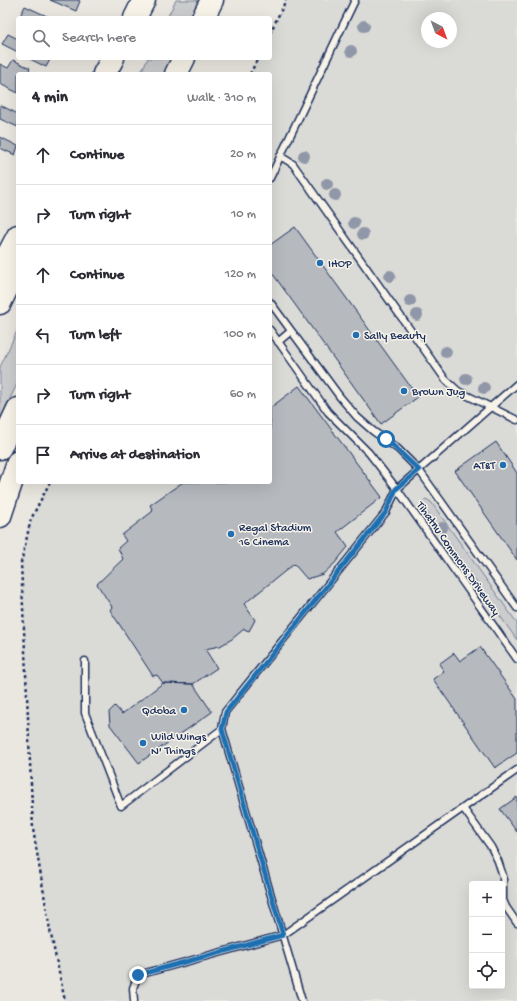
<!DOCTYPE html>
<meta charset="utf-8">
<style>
:root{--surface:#fff;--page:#f7f7f7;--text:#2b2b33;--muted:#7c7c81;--line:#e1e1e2}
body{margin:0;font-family:"Gochi Hand",sans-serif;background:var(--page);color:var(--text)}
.controls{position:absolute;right:12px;bottom:12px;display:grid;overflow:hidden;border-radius:4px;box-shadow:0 4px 16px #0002}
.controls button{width:36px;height:36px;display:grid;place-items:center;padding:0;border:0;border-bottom:1px solid var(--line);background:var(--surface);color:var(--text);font:20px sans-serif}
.compass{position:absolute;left:421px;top:12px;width:36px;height:36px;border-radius:50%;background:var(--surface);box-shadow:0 4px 16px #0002;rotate:139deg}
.stop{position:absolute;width:12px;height:12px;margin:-9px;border:3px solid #1f6fb2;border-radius:50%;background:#fff}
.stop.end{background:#1f6fb2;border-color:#fff;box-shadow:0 1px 4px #0008}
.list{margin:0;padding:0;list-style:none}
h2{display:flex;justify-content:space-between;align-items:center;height:52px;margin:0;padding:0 16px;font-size:17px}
h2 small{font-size:13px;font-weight:400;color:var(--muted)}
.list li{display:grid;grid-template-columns:26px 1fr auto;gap:12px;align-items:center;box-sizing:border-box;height:60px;padding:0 16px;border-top:1px solid var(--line)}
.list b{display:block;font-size:15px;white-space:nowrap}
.list em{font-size:13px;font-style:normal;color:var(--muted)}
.icon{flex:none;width:22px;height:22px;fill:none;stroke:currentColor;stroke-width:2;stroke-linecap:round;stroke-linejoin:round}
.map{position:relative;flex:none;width:517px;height:1001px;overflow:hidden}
.search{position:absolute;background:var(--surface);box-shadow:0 4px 16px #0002;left:16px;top:16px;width:256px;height:44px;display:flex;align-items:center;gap:10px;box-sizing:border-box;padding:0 14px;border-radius:4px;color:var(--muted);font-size:15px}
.panel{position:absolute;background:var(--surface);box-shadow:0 4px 16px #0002;left:16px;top:72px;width:256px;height:412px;border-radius:4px}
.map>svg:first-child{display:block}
.built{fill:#dadad6;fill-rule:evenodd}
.green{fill:#cbcccd;stroke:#737e96}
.building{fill:#b6babf;stroke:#1b2f5e}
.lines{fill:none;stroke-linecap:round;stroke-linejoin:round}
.service-casing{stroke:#1b2f5e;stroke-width:9}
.motorway-casing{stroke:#1b2f5e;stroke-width:25}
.path{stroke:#1b2f5e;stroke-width:2.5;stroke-dasharray:3 3;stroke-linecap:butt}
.service{stroke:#f7f3e8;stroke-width:6}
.motorway{stroke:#f7f3e8;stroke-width:22}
.tree{fill:#9097a8}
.route{stroke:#1f6fb2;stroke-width:5}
.poi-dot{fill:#1f6fb2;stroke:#f7f3e8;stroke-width:1.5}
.labels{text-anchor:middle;stroke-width:3;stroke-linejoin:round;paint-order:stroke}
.poi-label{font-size:12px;fill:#1b2f5e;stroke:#f7f3e8;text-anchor:start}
.street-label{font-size:12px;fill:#1b2f5e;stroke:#f7f3e8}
</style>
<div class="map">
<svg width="517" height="1001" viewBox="0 0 517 1001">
<rect width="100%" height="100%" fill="#eae7e0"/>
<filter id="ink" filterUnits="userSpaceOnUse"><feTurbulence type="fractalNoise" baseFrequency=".025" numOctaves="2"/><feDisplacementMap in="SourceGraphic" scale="8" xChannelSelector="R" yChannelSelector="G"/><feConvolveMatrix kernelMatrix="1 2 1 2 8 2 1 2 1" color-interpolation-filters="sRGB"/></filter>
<g filter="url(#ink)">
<!-- built -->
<path class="built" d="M286 0H517V1001H65L50 930 33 829 21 564 31 519 50 482H270V74H250L258 58H270V33ZM427 18H451V42H427ZM472 884H502V986H472Z"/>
<!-- green -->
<path class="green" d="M176 0H199L190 18H167Z
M148 58H171L164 74H140Z
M18 329V382L0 420V367Z
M426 499 431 502 517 623V640L423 507 422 502Z"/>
<!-- building -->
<path class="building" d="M50 0H77L80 1 76 11Z
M25 6 51 18H25L20 16Z
M8 34 18 39V52L2 44Z
M28 58H51L46 67Z
M13 60 30 68 28 74H18V93L0 84V64L8 68Z
M0 105 18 114V127L0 119Z
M0 137 18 146 15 155 0 148Z
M295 227 418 397 381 424 270 270V245Z
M299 386 382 497 337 532 348 547 335 563 323 574 307 579 294 564 244 604 255 620 249 631 244 629 232 639 220 646 205 649 217 668 193 684 163 683 157 675 153 676 110 610 112 607 97 584 123 559 118 548 126 541 122 535 153 511 150 505 183 482H270V422L271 421 270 420V408Z
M496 442 517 473V560L455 471Z
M480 647 517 699V753L495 768 433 679 444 671 439 664 454 653 460 661Z
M163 683 193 684 212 712 139 763 110 725 109 712 115 706 122 714Z
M517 797V832L500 809Z"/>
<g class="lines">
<!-- service casing -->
<g class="service-casing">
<path id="service" d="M280 156 293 164 445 379 458 391 517 420
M270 178 355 0
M270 302 340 397 357 417 373 431 398 449 419 470 517 608
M270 330 328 412 369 453 397 489 517 659
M278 342 291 331
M85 661V713L121 806 222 729
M463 808 491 847 498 861 503 876V900L506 907 517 923
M134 1001 133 988 138 975 283 935 517 770
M302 1001 222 729 225 712 386 512 397 489 517 384"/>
</g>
<!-- motorway casing -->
<g class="motorway-casing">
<path id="motorway" d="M135 18 144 0
M203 18 212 0
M104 74 113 58
M176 74 184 58
M0 270 18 236
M0 303 18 265
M0 448 18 409
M0 516 18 462"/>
</g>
<!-- path -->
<path class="path" d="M270 33 286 0
M250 74 258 58
M50 482 31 519 21 563 33 829 50 930 65 1001"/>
<!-- service -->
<use href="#service" class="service"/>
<!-- motorway -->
<use href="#motorway" class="motorway"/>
</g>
<!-- trees -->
<g class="tree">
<circle cx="364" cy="26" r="6"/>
<circle cx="351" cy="51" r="6"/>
<circle cx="304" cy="156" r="6"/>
<circle cx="327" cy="184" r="6"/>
<circle cx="335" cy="195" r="6"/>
<circle cx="354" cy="223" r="6"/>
<circle cx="363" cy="234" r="6"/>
<circle cx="390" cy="276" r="6"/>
<circle cx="410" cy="301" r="6"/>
<circle cx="417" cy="315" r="6"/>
<circle cx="446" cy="352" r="6"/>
<circle cx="466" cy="379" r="6"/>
<circle cx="484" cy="388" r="6"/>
<circle cx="442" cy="528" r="6"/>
</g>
</g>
<g class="lines" filter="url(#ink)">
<!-- route -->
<path class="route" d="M138 975 283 935 222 729 226 712 386 512 396 489 419 470 386 439"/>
</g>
<!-- markers -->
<g class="poi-dot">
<circle cx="320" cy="263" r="4"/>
<circle cx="356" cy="335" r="4"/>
<circle cx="404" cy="391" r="4"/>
<circle cx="503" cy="465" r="4"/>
<circle cx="231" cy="534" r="4"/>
<circle cx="184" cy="710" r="4"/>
<circle cx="143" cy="743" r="4"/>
</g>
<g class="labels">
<!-- poi labels -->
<g class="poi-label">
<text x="328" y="267">IHOP</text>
<text x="364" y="339">Sally Beauty</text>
<text x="412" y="395">Brown Jug</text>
<text x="495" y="469" text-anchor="end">AT&amp;T</text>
<text x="239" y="531">Regal Stadium<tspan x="239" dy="14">16 Cinema</tspan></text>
<text x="176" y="714" text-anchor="end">Qdoba</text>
<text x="151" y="740">Wild Wings<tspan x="151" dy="14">N' Things</tspan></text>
</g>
<!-- street labels -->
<g class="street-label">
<text transform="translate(459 558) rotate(55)" y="4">Tihatnu Commons Driveway</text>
</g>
</g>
</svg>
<div class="controls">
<button>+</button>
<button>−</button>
<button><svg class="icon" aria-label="locate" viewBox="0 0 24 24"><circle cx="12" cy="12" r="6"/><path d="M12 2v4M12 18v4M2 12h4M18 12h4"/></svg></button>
</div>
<svg class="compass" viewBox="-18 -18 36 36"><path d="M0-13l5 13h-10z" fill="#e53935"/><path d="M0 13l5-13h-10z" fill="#7c7c81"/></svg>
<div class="stop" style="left:386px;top:439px"></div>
<div class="stop end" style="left:138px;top:975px"></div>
<div class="search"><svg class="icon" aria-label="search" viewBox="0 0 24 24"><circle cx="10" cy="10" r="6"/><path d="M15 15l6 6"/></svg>Search here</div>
<section class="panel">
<h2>4 min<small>Walk · 310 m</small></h2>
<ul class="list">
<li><svg class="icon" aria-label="ahead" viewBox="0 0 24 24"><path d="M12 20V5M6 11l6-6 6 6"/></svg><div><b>Continue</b></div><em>20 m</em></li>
<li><svg class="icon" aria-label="right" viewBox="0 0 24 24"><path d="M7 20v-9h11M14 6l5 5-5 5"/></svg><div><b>Turn right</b></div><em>10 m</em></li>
<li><svg class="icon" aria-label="ahead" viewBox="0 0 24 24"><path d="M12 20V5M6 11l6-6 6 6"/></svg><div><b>Continue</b></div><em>120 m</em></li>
<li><svg class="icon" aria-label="left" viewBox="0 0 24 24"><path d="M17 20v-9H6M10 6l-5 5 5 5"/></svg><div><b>Turn left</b></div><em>100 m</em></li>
<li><svg class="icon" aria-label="right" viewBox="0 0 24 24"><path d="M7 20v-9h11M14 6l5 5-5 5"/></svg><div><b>Turn right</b></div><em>60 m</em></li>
<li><svg class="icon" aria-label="arrive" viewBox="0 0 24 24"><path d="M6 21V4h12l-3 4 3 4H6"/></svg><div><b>Arrive at destination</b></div></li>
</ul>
</section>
</div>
